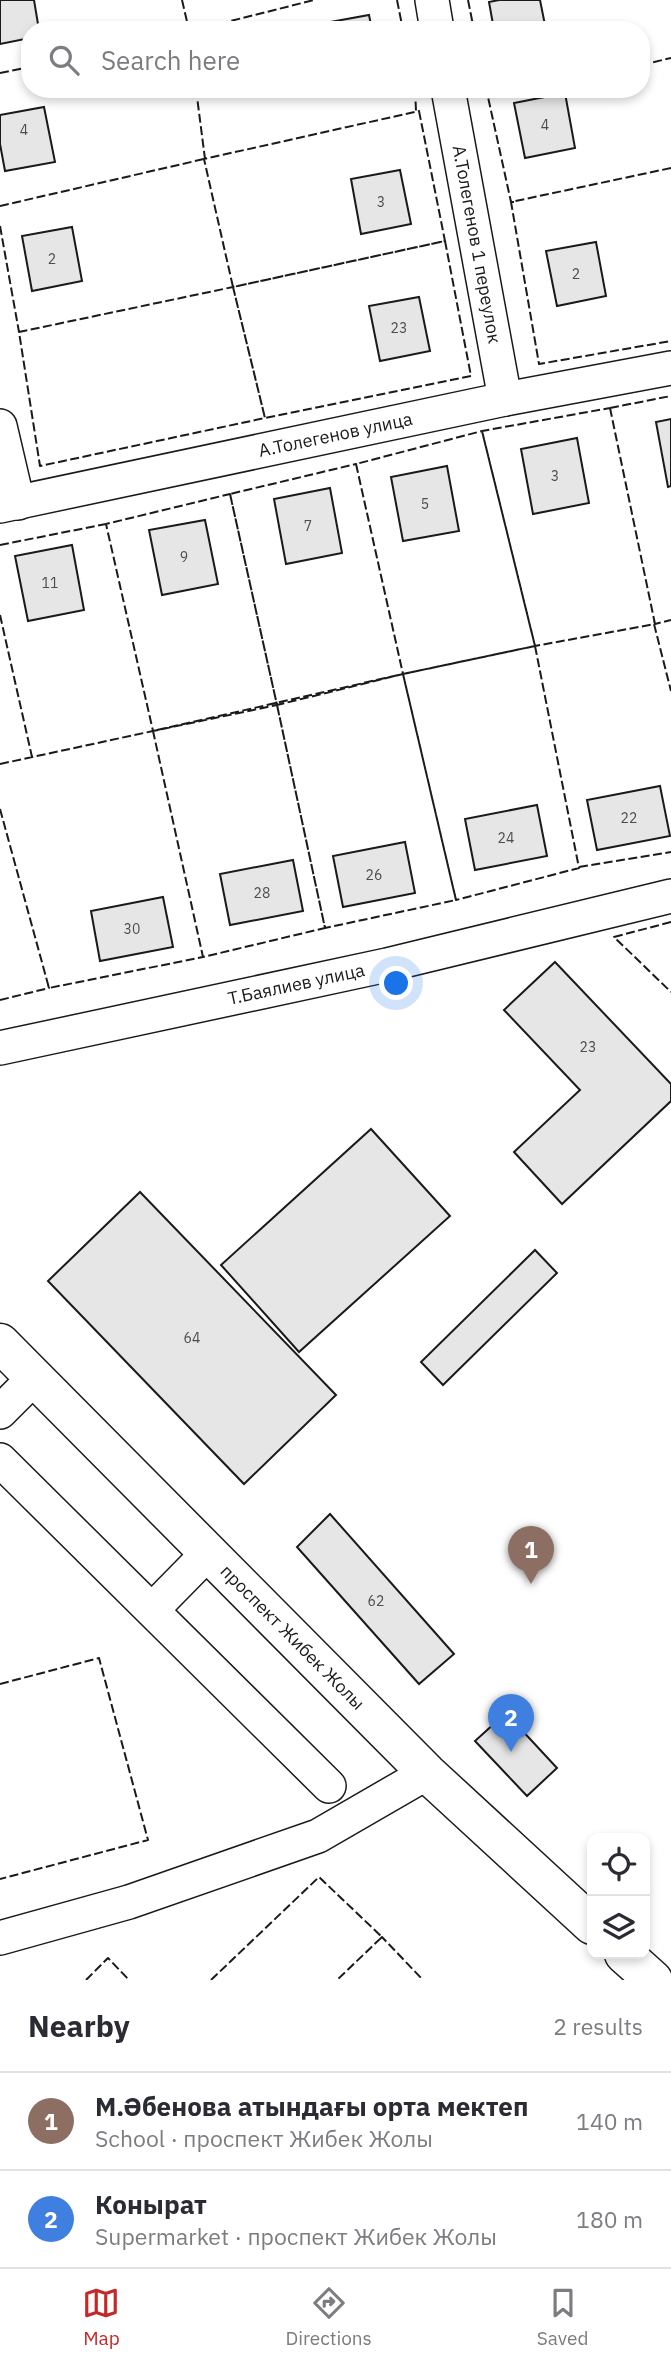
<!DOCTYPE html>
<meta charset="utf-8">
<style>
:root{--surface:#fff;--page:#f2f2f3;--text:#2b2b33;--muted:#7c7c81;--line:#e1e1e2;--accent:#c62828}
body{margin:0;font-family:"IBM Plex Sans",sans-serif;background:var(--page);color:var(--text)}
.controls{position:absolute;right:21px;bottom:21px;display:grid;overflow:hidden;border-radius:14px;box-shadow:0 4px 10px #0003}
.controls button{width:63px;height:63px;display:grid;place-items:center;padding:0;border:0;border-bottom:2px solid var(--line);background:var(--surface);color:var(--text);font:35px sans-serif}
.you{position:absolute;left:397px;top:984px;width:24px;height:24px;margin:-18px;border:5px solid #fff;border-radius:50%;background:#1a73e8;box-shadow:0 0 0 10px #1a73e833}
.badge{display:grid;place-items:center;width:46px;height:46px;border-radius:50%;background:var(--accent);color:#fff;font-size:23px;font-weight:700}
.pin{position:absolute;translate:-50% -58px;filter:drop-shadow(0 2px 4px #0008)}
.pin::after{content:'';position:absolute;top:37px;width:24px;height:21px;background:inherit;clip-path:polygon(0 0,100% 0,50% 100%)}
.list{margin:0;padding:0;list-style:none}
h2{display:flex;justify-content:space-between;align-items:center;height:91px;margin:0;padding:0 28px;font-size:30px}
h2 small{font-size:23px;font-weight:400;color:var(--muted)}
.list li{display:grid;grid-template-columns:46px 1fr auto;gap:21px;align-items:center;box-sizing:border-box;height:98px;padding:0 28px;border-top:2px solid var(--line)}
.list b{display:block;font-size:26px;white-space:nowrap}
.list p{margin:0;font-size:23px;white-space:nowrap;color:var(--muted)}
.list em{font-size:23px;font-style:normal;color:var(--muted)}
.icon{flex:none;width:38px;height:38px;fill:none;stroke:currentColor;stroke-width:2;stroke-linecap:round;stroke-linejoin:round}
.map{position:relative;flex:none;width:671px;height:1980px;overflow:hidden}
.search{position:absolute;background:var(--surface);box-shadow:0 4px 10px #0003;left:21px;right:21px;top:21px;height:77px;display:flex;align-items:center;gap:18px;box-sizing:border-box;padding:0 24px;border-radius:28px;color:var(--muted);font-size:26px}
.sheet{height:287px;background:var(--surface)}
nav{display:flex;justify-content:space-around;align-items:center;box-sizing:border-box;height:98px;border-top:2px solid var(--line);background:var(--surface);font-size:19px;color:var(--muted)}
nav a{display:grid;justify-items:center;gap:4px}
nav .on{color:var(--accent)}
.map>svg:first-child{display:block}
.building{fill:#e6e6e6;stroke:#1a1a1a;stroke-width:2}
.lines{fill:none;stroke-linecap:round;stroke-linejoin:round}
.minor-casing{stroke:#1a1a1a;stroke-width:36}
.major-casing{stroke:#1a1a1a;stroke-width:41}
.minor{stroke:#fff;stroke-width:33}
.major{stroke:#fff;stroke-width:38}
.fence{stroke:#1a1a1a;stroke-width:2;stroke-dasharray:9 3.5;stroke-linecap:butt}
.labels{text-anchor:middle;stroke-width:5;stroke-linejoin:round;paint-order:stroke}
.number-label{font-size:14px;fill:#4d4d4d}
.street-label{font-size:18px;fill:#1a1a1a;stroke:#fff}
</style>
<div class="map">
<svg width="671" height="1980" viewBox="0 0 671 1980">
<rect width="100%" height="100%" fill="#fff"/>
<!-- building -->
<path class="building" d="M0 0H34L39 30H30V38L0 44Z
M499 0H540L546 30H494L489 2Z
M369 15 372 30H320L319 24Z
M565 93 575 148 525 158 514 103Z
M44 107 55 162 5 171 0 144V115Z
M400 170 411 224 361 234 351 179Z
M72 227 82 281 32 291 22 236Z
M596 242 606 296 557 306 546 251Z
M419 297 430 351 380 361 369 306Z
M671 419V486L668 487 656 422Z
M577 438 589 503 533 514 521 449Z
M447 466 459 531 403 541 391 477Z
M330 488 342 553 286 564 274 499Z
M205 520 218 584 162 595 149 530Z
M72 545 84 610 28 621 15 556Z
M660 786 670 836 597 850 587 800Z
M537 805 547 856 475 870 465 819Z
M405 842 415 893 343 907 333 856Z
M293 860 303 911 230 925 220 874Z
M163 897 173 947 100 961 91 911Z
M555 962 671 1084V1101L562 1204 514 1152 580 1090 504 1010Z
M371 1129 450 1216 299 1352 221 1265Z
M140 1192 336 1395 244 1484 48 1281Z
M535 1250 557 1273 443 1385 421 1362Z
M330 1514 454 1654 419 1684 297 1547Z
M506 1713 557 1768 527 1796 475 1741Z"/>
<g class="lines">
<!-- minor casing -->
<g class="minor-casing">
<g id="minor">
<path d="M432 0 437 30"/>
<path id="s1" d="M448 89 505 399"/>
<path d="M0 426 18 503"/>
<path id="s2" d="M0 506 505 399 671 368"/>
<path id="s3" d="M0 1048 387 965 671 896"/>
<path d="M0 1412 34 1378"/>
<path d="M0 1460 329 1786"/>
<path d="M152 1610 208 1553"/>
<path d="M0 1938 129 1902 318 1836 427 1773"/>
</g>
</g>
<!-- major casing -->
<g class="major-casing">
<g id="major">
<path id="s4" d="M0 1343 427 1773 592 1925"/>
<path d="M624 1954 653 1980"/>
</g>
</g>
<!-- minor -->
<use href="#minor" class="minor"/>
<!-- major -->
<use href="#major" class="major"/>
<!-- fence -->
<path class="fence" d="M182 0 189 30
M397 0 403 30
M468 0 474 30
M195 30 314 0
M641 65 671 58
M0 73 30 67
M196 89 205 159
M415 89 416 111
M419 111 445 241 233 287 204 159Z
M671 168 511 202 539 364 671 341
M514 202H511L488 97 526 89
M0 206 204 159 205 162
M0 226 19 332
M445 241 471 376 265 418 233 287Z
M233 287 265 418 40 466 19 332Z
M610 408 655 624 535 646 482 431Z
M610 408 671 396
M482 431 535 646 403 674 356 464Z
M356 464 403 674 277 705 230 494Z
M230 494 277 705 153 731 106 524Z
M0 545 106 524
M0 615 32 757 35 756
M654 621 655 624 671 620
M654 624 671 691
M535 646 579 868 456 900 403 674Z
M277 705 325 928 456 900 403 674 153 731 203 957 325 928 277 705
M0 764 153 731
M0 809 49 988 203 957
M579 867 671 852
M671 922 614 937 671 992
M0 1000 49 988 48 985
M0 1684 99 1658 148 1840 0 1879
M380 1939 382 1937 423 1980
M86 1980 108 1958 129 1980
M211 1980 319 1877 382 1937 337 1980"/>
</g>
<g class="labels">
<!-- number labels -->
<g class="number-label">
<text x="545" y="130">4</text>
<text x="24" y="135">4</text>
<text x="381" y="207">3</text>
<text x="52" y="264">2</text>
<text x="576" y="279">2</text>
<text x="399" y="333">23</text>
<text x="555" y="481">3</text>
<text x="425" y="509">5</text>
<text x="308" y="531">7</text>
<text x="184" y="562">9</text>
<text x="50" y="588">11</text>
<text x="629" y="823">22</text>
<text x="506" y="843">24</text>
<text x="374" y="880">26</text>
<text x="262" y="898">28</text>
<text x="132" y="934">30</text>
<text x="588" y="1052">23</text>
<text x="192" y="1343">64</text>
<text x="376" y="1606">62</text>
</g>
<!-- street labels -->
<g class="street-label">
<text dy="6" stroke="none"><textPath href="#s1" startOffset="158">А.Толегенов 1 переулок</textPath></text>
<text dy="6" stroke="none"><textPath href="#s2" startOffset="343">А.Толегенов улица</textPath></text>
<text dy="6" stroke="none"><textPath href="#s3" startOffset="303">Т.Баялиев улица</textPath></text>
<text dy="6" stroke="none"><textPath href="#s4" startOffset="415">проспект Жибек Жолы</textPath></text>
</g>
</g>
</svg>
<div class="controls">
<button><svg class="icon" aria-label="locate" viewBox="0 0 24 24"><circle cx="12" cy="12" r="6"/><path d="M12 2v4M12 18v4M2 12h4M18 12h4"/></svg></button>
<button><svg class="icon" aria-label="layers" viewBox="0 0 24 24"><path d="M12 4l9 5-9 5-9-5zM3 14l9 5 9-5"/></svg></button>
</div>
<div class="you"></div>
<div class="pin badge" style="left:531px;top:1584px;background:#8d6e63">1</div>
<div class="pin badge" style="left:511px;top:1752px;background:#3f7fe0">2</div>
<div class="search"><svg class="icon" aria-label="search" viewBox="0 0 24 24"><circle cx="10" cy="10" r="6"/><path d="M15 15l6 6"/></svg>Search here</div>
</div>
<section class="sheet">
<h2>Nearby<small>2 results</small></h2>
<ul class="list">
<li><span class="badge" style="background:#8d6e63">1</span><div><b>М.Әбенова атындағы орта мектеп</b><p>School · проспект Жибек Жолы</p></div><em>140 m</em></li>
<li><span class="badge" style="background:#3f7fe0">2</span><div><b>Конырат</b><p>Supermarket · проспект Жибек Жолы</p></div><em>180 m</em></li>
</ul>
</section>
<nav>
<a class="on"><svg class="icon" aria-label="map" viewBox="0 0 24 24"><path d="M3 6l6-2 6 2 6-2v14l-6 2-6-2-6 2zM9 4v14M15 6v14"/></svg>Map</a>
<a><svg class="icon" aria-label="directions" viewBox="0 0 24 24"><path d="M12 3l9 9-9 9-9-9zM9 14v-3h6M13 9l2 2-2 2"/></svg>Directions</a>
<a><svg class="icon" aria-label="saved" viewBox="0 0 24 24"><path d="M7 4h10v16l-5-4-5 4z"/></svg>Saved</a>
</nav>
